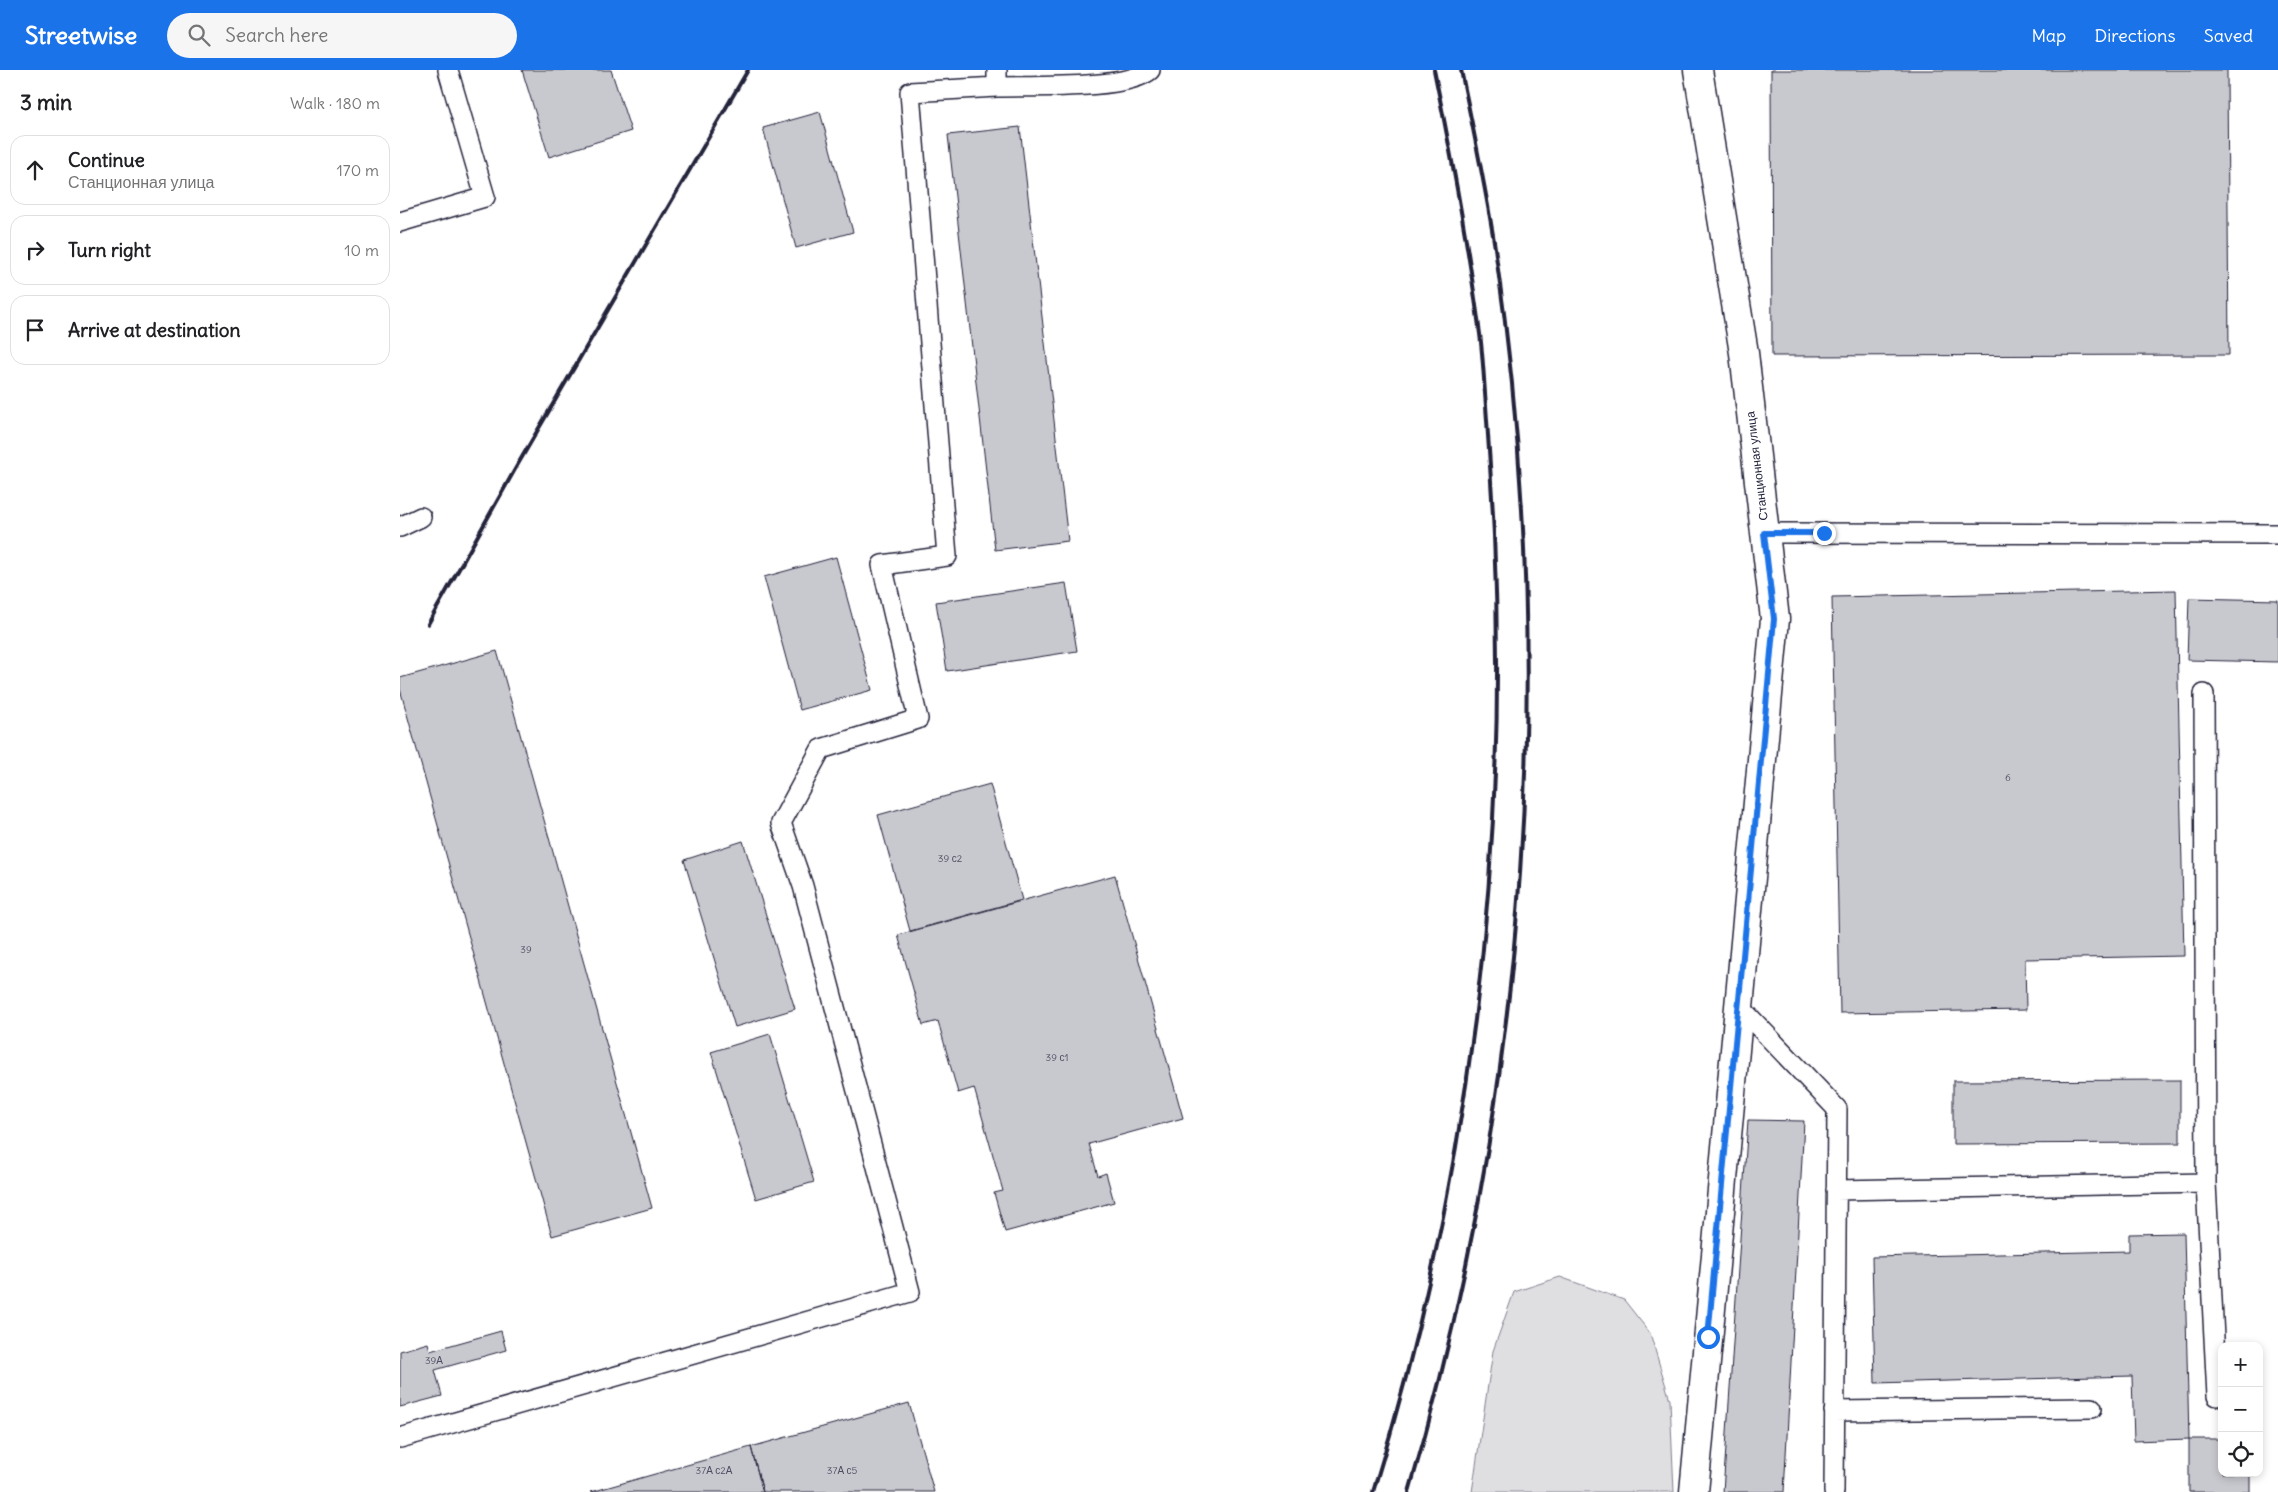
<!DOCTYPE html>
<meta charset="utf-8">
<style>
:root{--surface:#fff;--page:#f6f6f6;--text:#202124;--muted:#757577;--line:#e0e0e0;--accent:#1a73e8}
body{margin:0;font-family:Delius,sans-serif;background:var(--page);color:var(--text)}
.controls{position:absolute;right:15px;bottom:15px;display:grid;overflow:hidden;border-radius:10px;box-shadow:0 2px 8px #0003}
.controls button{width:45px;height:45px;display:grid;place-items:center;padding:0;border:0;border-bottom:1px solid var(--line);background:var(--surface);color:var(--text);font:25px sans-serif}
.stop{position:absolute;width:15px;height:15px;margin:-11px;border:4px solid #1a73e8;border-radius:50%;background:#fff}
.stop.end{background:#1a73e8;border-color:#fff;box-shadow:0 1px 5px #0008}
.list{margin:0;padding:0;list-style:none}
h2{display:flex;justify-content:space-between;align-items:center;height:65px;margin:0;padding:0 20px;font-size:21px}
h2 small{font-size:16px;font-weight:400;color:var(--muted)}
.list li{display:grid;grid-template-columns:32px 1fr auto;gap:15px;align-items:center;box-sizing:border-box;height:70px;margin:0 10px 10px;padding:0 10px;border:1px solid var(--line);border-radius:15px}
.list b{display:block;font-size:19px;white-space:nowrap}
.list p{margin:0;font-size:16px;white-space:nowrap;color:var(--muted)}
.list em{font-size:16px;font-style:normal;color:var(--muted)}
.icon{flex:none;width:28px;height:28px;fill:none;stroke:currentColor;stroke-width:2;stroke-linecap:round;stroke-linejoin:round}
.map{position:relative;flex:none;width:1878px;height:1422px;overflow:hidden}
header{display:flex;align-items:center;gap:30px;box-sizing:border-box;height:70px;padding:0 25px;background:var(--accent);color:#fff}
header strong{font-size:24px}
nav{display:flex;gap:28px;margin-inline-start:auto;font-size:18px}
.search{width:350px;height:45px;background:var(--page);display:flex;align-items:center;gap:12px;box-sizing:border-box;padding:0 18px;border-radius:28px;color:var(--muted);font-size:19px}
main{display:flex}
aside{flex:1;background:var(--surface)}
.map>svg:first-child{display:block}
.green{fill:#dfdfe2;stroke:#80808e}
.building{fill:#c8c8cf;stroke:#22223b}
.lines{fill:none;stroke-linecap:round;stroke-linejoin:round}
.lane-casing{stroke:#22223b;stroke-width:22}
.street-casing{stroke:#22223b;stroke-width:31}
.lane{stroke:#fff;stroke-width:19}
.street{stroke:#fff;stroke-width:28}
.rail{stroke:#22223b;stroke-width:4}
.route{stroke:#1a73e8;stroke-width:6}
.labels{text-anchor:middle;stroke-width:4;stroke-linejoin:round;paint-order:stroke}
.number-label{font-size:10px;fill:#4c4c60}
.street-label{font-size:12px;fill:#22223b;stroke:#fff}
</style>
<header>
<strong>Streetwise</strong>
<div class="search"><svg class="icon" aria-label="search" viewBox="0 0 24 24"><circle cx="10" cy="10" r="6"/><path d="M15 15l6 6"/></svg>Search here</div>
<nav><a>Map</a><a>Directions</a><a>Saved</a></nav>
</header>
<main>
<aside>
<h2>3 min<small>Walk · 180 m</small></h2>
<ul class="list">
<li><svg class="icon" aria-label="ahead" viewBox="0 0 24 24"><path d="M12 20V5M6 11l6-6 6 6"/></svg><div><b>Continue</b><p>Станционная улица</p></div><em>170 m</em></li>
<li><svg class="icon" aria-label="right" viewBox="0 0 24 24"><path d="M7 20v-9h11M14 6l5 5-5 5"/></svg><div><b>Turn right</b></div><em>10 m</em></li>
<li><svg class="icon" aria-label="arrive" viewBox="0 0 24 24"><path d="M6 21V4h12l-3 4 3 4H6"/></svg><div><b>Arrive at destination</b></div></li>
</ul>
</aside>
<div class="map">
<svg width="1878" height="1422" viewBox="0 0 1878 1422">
<rect width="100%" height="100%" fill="#fff"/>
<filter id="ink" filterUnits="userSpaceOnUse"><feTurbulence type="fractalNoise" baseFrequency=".02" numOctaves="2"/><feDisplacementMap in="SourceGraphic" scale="10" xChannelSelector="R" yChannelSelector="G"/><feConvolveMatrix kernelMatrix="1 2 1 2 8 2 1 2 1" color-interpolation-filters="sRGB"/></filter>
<g filter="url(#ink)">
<!-- green -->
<path class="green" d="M1160 1207 1224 1230 1250 1263 1270 1330 1274 1422H1072L1093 1281 1114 1222Z"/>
<!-- building -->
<path class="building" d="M122 0H211L231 61 149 87Z
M1371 0H1827L1829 285 1372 286Z
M420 42 453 162 396 178 363 58Z
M620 57 668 471 595 480 548 65Z
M436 487 472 620 400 640 364 507Z
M666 513 677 581 547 601 536 532Z
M1776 520 1784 886 1625 889 1626 940 1440 943 1432 527Z
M1789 528 1878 530V592L1787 590Z
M97 581 252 1138 152 1166 0 619V608Z
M590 714 622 830 510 861 478 745Z
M343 771 395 939 335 957 284 790Z
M715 805 783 1048 689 1074 698 1106 706 1103 714 1132 605 1162 594 1123 603 1121 574 1018 558 1023 538 951 523 955 498 865Z
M370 964 414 1112 356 1129 311 982Z
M1780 1010V1073L1553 1074V1011Z
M1348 1050 1404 1051 1384 1422H1323Z
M1784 1163 1789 1369 1734 1371 1732 1306 1475 1313 1472 1187 1729 1181V1164Z
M101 1261 106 1280 35 1300 42 1326 0 1337V1281L28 1273 30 1281Z
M509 1333 534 1422H363L351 1377Z
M1789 1369H1822V1403H1850V1422H1789Z
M351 1377 363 1422H191Z"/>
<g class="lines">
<!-- lane casing -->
<g class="lane-casing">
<path id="lane" d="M597 17C629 16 728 20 750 0
M0 152 85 127 48 0
M0 457 21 447
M1365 463 1878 464
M1804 624 1806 1113 1817 1326
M1339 936 1437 1039 1434 1422
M1436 1120 1806 1113
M1434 1341 1692 1338
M0 1368 510 1222 403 816 381 753 421 679 518 649 482 495 547 486 510 22 597 17V0"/>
</g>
<!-- street casing -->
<g class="street-casing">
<path id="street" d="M1294 1422 1375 549 1344 283 1298 0"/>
</g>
<!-- lane -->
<use href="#lane" class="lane"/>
<!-- street -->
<use href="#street" class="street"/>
<!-- rail -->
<path class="rail" d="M28 554 118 394 348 0
M973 1422C1069 1113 1109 788 1094 465 1092 422 1089 379 1086 336 1084 312 1083 287 1080 264 1068 175 1052 87 1034 0
M1009 1422C1128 1019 1157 593 1095 178 1086 118 1073 59 1061 0"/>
</g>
</g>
<g class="lines" filter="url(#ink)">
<!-- route -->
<path class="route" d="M1308 1267 1374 549 1364 463H1424"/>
</g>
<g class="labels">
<!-- number labels -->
<g class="number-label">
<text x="1608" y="711">6</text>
<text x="550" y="792">39 с2</text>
<text x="126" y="883">39</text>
<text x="657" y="991">39 с1</text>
<text x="34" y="1294">39А</text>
<text x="314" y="1404">37А с2А</text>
<text x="442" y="1404">37А с5</text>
</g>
<!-- street labels -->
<g class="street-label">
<text transform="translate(1357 396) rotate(-97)" y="4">Станционная улица</text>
</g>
</g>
</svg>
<div class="controls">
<button>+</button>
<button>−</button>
<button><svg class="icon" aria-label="locate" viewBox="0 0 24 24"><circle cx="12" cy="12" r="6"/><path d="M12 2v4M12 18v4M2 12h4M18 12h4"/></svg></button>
</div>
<div class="stop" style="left:1308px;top:1267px"></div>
<div class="stop end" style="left:1424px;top:463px"></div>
</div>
</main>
